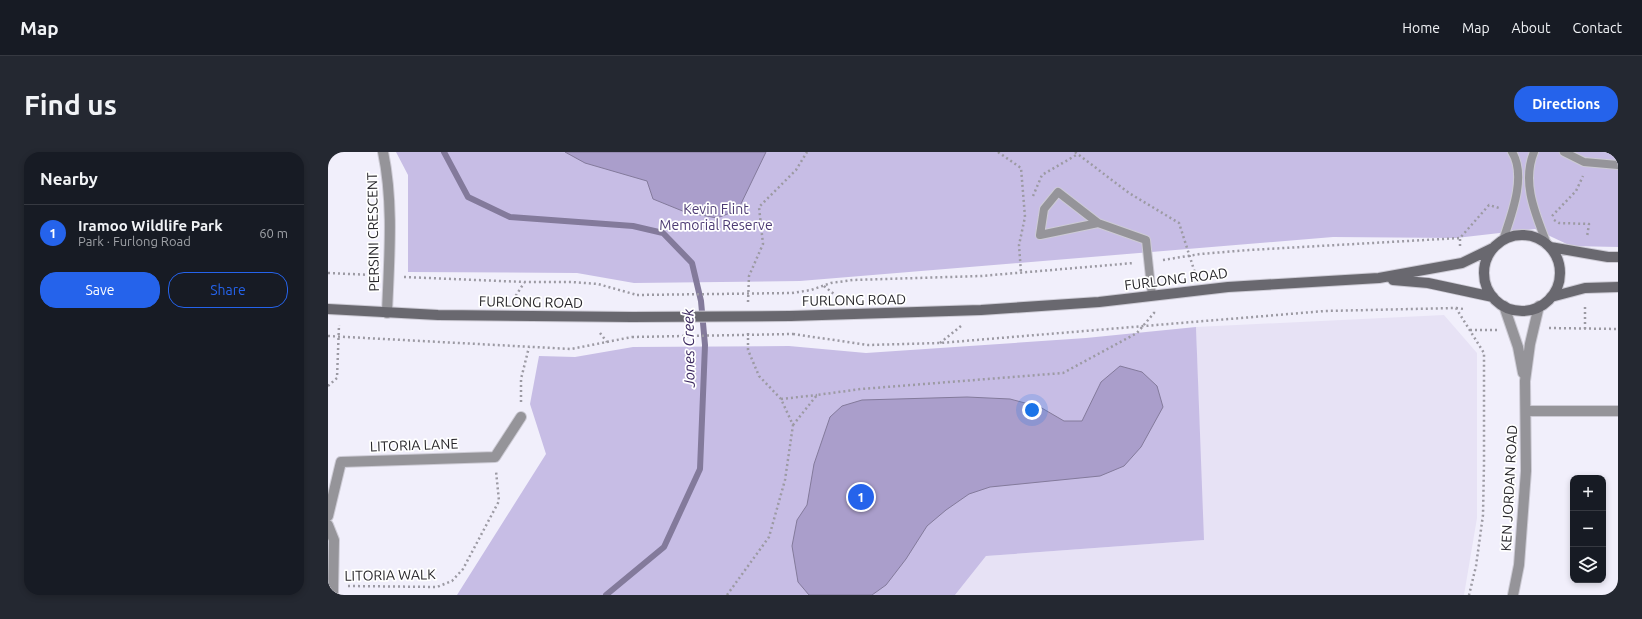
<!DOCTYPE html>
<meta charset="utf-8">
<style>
:root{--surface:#171b24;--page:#242831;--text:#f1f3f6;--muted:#9ea1a6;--line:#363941;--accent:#2563eb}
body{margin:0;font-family:Ubuntu,sans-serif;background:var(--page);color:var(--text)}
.controls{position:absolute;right:12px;bottom:12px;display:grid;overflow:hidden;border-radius:8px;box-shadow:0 2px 6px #0003}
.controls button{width:36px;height:36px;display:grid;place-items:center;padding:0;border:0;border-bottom:1px solid var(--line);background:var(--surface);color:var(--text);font:20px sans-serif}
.you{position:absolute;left:704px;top:258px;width:14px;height:14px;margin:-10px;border:3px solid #fff;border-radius:50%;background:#1a73e8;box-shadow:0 0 0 6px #1a73e833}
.badge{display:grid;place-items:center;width:26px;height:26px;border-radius:50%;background:var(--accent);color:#fff;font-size:13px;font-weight:700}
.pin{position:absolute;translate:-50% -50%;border:2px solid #fff;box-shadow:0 1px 4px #0006}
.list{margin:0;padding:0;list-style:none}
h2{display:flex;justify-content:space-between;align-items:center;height:52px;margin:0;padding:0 16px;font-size:17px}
h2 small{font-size:13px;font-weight:400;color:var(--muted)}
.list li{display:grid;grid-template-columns:26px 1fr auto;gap:12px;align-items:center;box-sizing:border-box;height:56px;padding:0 16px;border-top:1px solid var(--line)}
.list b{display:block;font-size:15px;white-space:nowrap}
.list p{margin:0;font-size:13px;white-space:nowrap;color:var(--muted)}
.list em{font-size:13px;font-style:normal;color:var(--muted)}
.actions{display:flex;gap:8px;padding:12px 16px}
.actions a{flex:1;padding:9px 0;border:1px solid var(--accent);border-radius:16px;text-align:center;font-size:14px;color:var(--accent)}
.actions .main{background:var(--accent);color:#fff}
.icon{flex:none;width:22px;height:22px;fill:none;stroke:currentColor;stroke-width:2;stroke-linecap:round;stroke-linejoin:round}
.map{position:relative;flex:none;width:1290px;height:443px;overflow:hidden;border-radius:16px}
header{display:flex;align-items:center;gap:24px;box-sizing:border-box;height:56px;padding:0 20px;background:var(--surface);border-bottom:1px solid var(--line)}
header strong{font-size:19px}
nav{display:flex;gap:22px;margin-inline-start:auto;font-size:14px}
.intro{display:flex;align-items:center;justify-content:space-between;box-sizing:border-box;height:96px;padding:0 24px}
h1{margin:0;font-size:28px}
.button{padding:10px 18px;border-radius:16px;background:var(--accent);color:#fff;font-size:14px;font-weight:700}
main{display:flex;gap:24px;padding:0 24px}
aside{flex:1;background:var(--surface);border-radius:16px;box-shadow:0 2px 6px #0003}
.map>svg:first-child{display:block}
.built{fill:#e7e2f5}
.green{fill:#c7bde5}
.water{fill:#aa9ecb;stroke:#837a9b}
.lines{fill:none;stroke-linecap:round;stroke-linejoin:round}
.stream{stroke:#837a9b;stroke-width:6}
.service-casing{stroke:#cdcbd5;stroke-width:10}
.minor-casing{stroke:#cdcbd5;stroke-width:12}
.secondary-casing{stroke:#cdcbd5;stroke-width:12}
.path{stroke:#9c9aa3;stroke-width:2.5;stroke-dasharray:2 3;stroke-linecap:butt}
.service{stroke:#959499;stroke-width:8}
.minor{stroke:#959499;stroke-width:10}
.secondary{stroke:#69686f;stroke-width:10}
.secondary-bridge-casing{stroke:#cdcbd5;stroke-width:12;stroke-linecap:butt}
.path-bridge{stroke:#9c9aa3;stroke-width:2.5;stroke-dasharray:2 3;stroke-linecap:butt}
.secondary-bridge{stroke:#69686f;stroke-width:10}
.labels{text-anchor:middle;stroke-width:3.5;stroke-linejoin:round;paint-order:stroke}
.park-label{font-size:14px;fill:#4d3b74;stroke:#fff}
.street-label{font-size:14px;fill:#27262a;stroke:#fff}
.water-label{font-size:15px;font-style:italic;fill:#3c2960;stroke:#fff}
</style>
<header>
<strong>Map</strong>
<nav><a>Home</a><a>Map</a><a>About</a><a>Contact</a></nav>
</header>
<div class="intro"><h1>Find us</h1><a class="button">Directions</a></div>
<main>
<aside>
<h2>Nearby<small></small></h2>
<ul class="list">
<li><span class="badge">1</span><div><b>Iramoo Wildlife Park</b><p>Park · Furlong Road</p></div><em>60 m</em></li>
</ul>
<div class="actions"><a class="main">Save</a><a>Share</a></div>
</aside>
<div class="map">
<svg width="1290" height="443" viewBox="0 0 1290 443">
<rect width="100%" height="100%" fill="#f1effb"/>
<!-- built -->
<path class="built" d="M1116 163 1149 201V366L1136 443H627L658 404 875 388 868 175Z"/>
<!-- green -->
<path class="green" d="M68 0H1290V95L1243 94 1207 77 1128 86 1005 85 472 129 306 131 249 121 80 120V23Z
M868 175 876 388 658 404 627 443H129L218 302 202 252 211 204 247 205 305 195 461 194 538 201 758 186Z"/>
<!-- water -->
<path class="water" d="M237 0H438L410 58 389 66 357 60 325 47 319 29 257 11Z
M792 214 814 220 829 234 835 255 813 295 796 314 772 324 662 335 641 342 618 358 599 374 578 407 558 433 544 443H481L470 430 464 394 469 368 479 353 486 312 502 265 514 254 534 248 639 245 682 247 712 255 736 269H754L773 230Z"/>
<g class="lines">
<!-- stream -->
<path class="stream" d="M116 0 140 45 182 65 305 74 335 81 364 111 373 149 377 193 372 317 336 395 278 443"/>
<!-- service casing -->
<g class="service-casing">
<path id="service" d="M1206 0C1193 31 1208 63 1219 92
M1236 0 1256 10 1290 13
M770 71 730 40 716 57 712 83 770 71 818 88 824 144
M1175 88C1183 64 1199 24 1184 0"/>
</g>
<!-- minor casing -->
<g class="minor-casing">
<path id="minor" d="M55 0C66 52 61 108 59 161
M1176 154 1190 195 1195 221
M1198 259H1290
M0 364 13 310 167 305 193 265
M0 373 6 388 5 443
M1185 443 1191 413 1198 319 1197 229 1202 192 1211 154"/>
</g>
<!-- secondary casing -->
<g class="secondary-casing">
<path id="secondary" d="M1156 121a38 38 0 1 1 76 0a38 38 0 1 1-76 0Z
M1222 95 1280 105H1290
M1065 128 1100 131 1165 145
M1223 145 1257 136 1290 135
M0 157 110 163 304 165
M462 164 653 158 771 150 900 135 1051 126 1134 111 1165 96"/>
</g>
<!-- path -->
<path class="path" d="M670 0 693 16 697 65 691 93 693 121
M747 0 801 41 851 71 868 124
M705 44 714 23 750 2
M1224 64 1248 39 1255 24
M1226 68 1231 71 1261 72 1259 85
M1132 94V86L1161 53 1171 56
M835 108 872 102 921 98 1132 86
M0 121 45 123
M76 125 197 130H244L270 132 309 143
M496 134 511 146
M464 141 483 138 503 131 525 128 653 124 806 111
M185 148 196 131
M420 150 421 124 435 92 431 55 468 18 479 0
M1128 156 1136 157V155
M1221 176 1290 177
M1257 177V152
M1142 178H1169
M272 181 279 190
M465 182 540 193 612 191 997 159 1128 156 1156 201V312L1155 363 1148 414 1141 443
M0 184 243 197 304 185
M612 191 633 174
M0 234 9 226 11 173
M453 247 489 243
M193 250V227L201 195
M465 273 489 243 533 237 735 221 809 181 826 161V159
M20 434 109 435 124 429 135 417 171 349 168 319
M399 443 441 385 457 328 465 273 453 247 431 224 420 198V179"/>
<!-- service -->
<use href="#service" class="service"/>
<!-- minor -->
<use href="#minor" class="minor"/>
<!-- secondary -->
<use href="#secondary" class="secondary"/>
<!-- secondary-bridge casing -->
<g class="secondary-bridge-casing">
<path id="secondary-bridge" d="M304 165 462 164"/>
</g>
<!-- path-bridge -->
<path class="path-bridge" d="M309 143 464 141
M304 185 465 182"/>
<!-- secondary-bridge -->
<use href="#secondary-bridge" class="secondary-bridge"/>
</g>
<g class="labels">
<!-- park labels -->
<g class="park-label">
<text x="388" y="62">Kevin Flint<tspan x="388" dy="16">Memorial Reserve</tspan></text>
</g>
<!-- street labels -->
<g class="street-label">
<text transform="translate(45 80) rotate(-91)" y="5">PERSINI CRESCENT</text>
<text transform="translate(848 127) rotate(-7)" y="5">FURLONG ROAD</text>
<text transform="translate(526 148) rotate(-1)" y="5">FURLONG ROAD</text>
<text transform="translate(203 150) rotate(1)" y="5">FURLONG ROAD</text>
<text transform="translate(86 293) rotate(-2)" y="5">LITORIA LANE</text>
<text transform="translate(1181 336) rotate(-87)" y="5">KEN JORDAN ROAD</text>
<text transform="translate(62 423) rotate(-1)" y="5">LITORIA WALK</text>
</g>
<!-- water labels -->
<g class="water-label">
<text transform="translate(361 196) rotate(-91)" y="5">Jones Creek</text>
</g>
</g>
</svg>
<div class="controls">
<button>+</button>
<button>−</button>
<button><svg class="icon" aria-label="layers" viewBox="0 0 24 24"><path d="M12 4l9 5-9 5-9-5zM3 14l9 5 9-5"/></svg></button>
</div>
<div class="you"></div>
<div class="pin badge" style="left:533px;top:345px">1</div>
</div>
</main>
